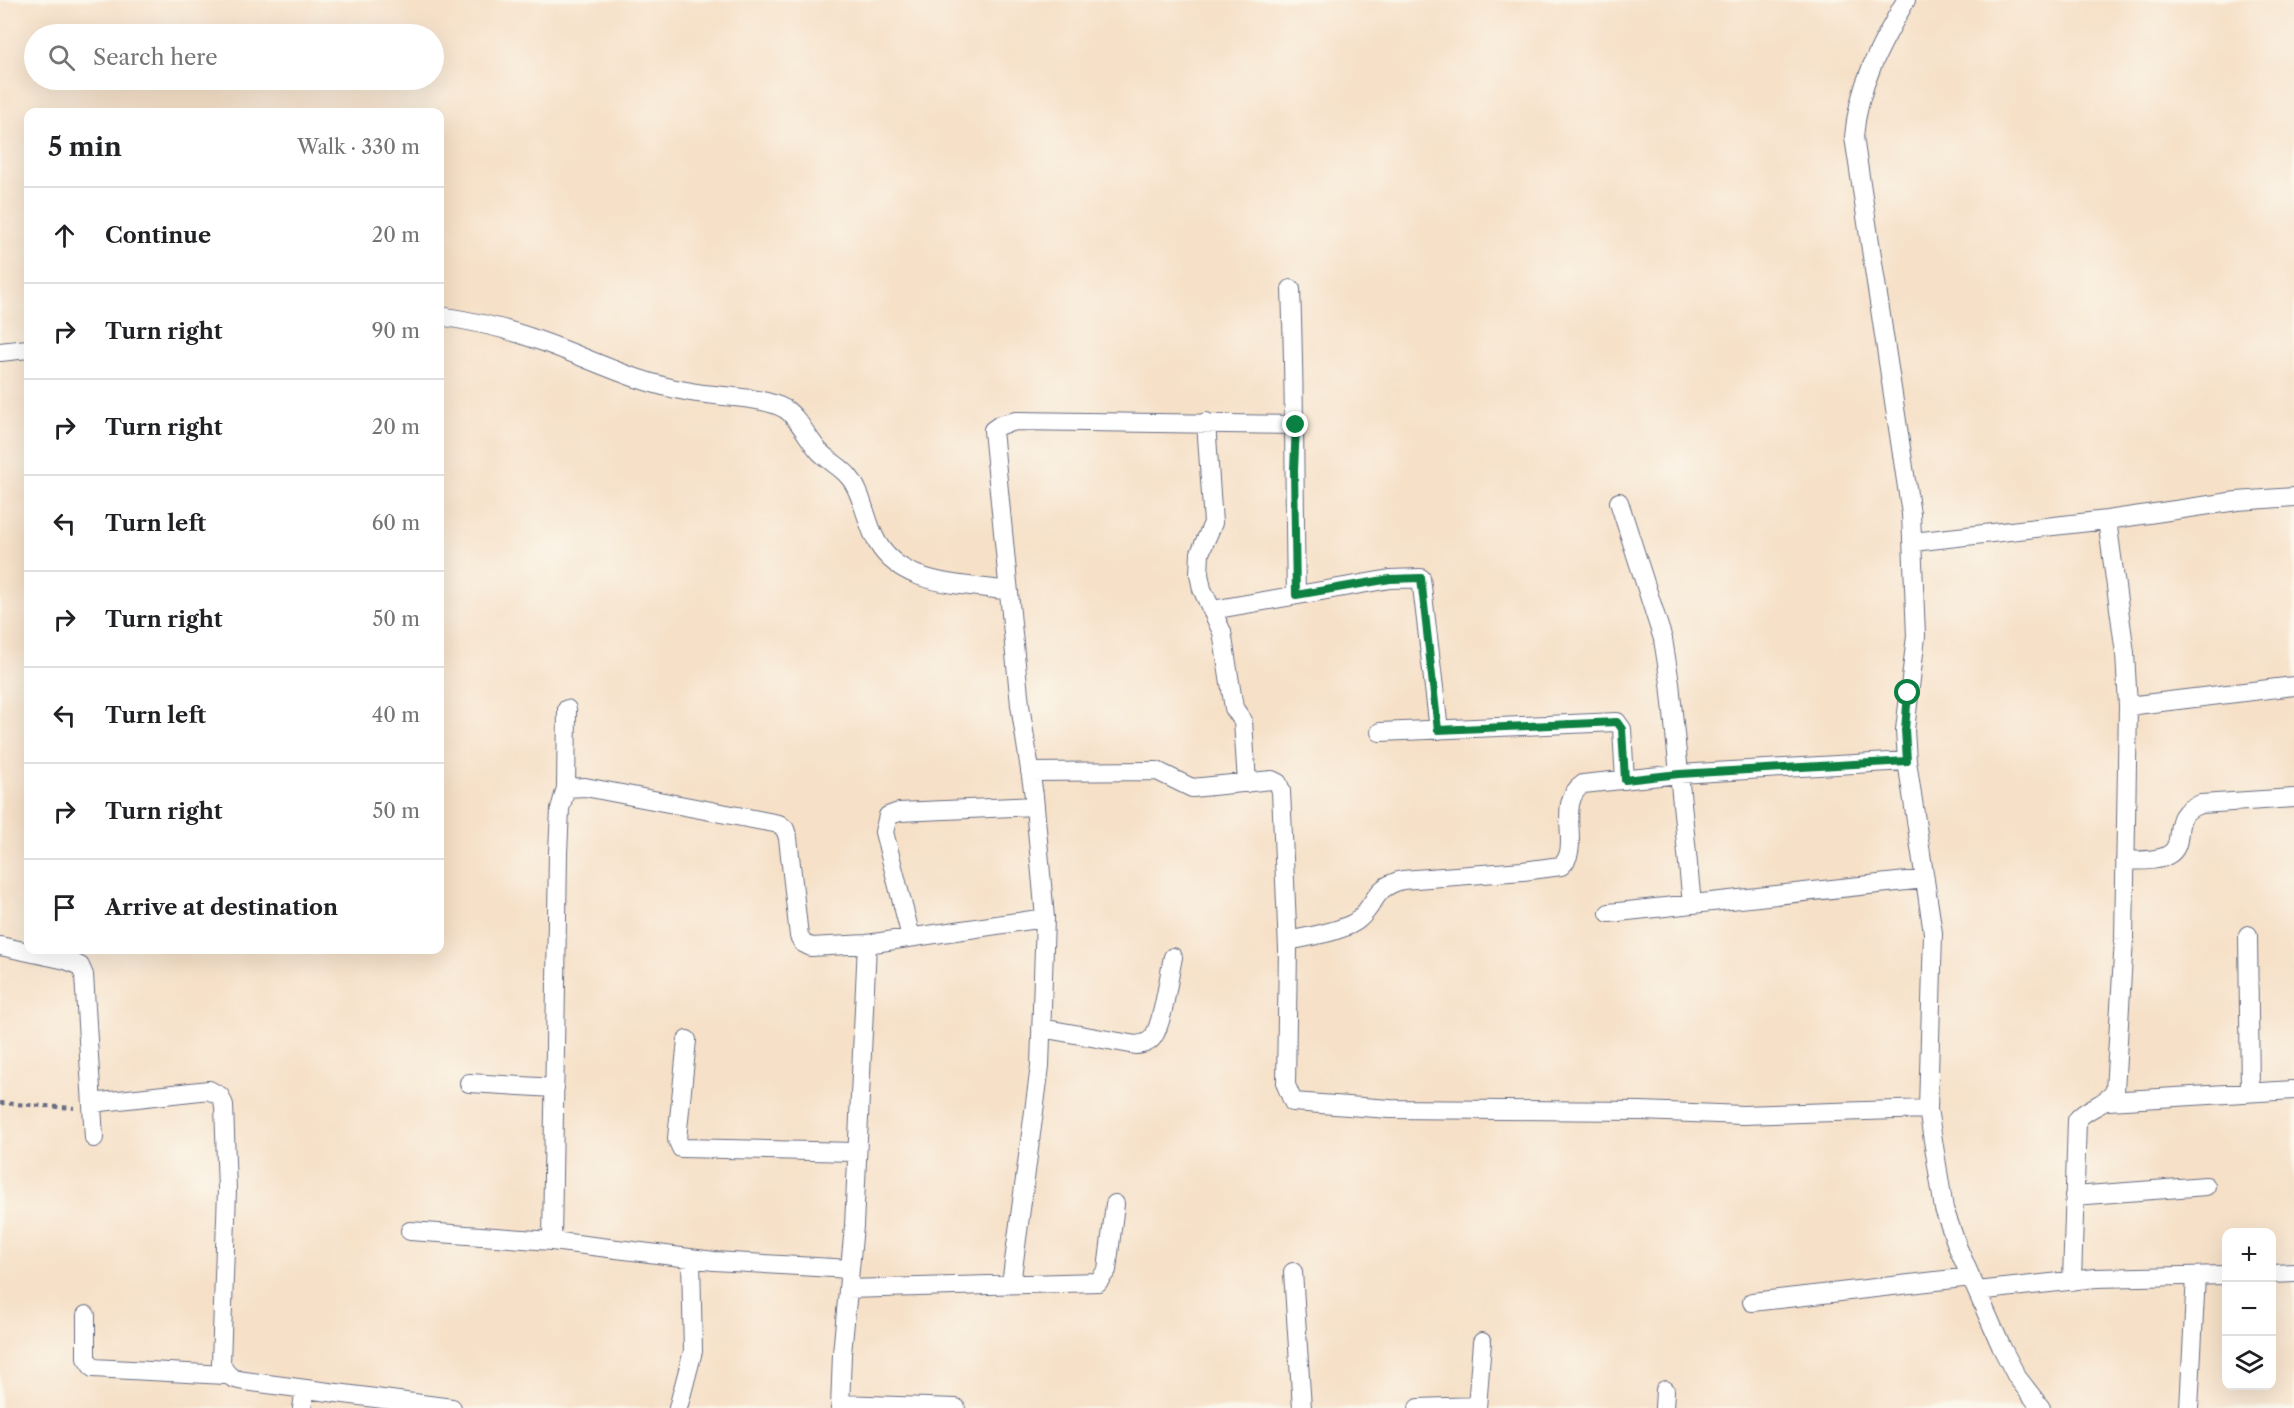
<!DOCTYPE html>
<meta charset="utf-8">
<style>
:root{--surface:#fff;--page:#f6f6f6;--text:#202124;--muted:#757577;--line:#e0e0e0}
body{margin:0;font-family:"Libre Caslon Text",serif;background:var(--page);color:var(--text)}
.controls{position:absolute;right:18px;bottom:18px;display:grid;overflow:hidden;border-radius:12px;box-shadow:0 6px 24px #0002}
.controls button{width:54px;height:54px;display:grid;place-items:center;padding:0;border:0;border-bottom:2px solid var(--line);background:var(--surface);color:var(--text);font:30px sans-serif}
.stop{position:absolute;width:18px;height:18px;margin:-14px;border:4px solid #0b8043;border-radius:50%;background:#fff}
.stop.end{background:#0b8043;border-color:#fff;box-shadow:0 2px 6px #0008}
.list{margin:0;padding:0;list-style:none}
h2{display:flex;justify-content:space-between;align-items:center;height:78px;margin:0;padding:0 24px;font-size:26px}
h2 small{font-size:20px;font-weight:400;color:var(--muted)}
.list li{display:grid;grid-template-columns:39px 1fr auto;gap:18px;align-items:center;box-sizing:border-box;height:96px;padding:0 24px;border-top:2px solid var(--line)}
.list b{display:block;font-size:22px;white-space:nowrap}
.list em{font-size:20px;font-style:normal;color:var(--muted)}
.icon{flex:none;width:33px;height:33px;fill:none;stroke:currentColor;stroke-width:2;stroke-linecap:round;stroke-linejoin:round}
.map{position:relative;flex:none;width:2294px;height:1408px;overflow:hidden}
.search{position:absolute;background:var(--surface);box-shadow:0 6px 24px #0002;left:24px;top:24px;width:420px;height:66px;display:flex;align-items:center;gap:15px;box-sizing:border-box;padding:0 21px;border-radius:33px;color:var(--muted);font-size:22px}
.panel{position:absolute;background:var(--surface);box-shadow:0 6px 24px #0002;left:24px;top:108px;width:420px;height:846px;border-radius:12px}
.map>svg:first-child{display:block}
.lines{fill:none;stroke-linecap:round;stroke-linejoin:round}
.minor-casing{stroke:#686d83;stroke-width:20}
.path{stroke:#686d83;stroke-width:4;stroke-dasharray:4.5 4.5;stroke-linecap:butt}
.minor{stroke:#fff;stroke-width:18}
.route{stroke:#0b8043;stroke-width:8}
</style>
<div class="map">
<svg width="2294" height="1408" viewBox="0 0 2294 1408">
<rect width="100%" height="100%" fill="#fbf7ec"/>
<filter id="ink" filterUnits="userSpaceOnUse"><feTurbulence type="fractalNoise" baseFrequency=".0167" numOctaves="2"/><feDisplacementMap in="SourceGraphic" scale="12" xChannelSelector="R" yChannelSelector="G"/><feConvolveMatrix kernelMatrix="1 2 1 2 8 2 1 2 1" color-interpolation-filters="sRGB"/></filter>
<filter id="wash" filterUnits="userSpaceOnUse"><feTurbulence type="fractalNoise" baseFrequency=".008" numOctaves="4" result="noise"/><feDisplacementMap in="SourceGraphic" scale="24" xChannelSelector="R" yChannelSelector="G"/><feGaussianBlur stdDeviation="1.35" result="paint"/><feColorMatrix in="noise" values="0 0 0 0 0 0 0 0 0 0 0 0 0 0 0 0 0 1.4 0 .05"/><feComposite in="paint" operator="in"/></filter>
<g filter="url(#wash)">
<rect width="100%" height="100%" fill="#f6e0c7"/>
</g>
<g filter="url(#ink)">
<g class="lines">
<!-- minor casing -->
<g class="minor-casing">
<path id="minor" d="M1906 0C1881 44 1858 85 1854 137L1911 514 1916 636 1905 730 1907 761 1933 933 1928 1109 1944 1209 1958 1248 2001 1346 2017 1377 2041 1408
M1291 289C1295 391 1294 493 1296 595
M440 316C471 321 502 327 532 338 586 356 633 383 691 392 717 397 763 396 785 409 799 418 808 439 819 451 828 461 842 467 850 478 861 491 866 519 874 536 897 587 960 583 1009 591
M0 352 28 349
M1206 422 1213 523 1200 553 1199 574 1202 589 1222 632 1234 708 1243 721 1247 783
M1619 502 1663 639 1670 683 1692 904
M1913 542 2107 520 2237 501 2294 497
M1212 610 1390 579 1421 578 1439 730
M2128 706 2294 686
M1380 732 1617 722 1622 729 1625 780
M1030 772 1157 771 1192 788 1272 780 1278 783 1281 791 1288 949 1286 1085 1293 1102 1390 1109 1641 1111 1743 1115 1928 1109
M566 788 567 709
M2125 861C2138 860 2156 862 2168 855 2189 844 2166 814 2201 804L2294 798
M1609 913 1925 879
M2248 935 2250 1092
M911 937 884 832 888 816 899 812 1035 806
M1288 941C1305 937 1347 931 1359 919 1378 901 1373 888 1402 880L1523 871 1561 866C1583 848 1554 803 1583 784L1679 774 1907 761
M0 946 66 960 80 966 84 975 94 1138
M1041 1028 1136 1045C1143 1044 1149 1043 1153 1037 1163 1024 1169 975 1173 957
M687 1040 677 1139 681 1148 855 1152
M469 1083 555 1088
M2108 1101 2294 1090
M92 1103 209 1090 220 1096 224 1105 227 1190 221 1363C227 1379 235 1380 252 1382L452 1408
M2074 1196 2206 1186
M410 1231 552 1241 714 1261 850 1269
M552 1241 558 853 560 809 566 788 585 787 779 824 785 829 788 838 799 936 803 943 811 947 867 944 1045 918
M1293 1272 1302 1408
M2272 1274 2294 1273
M2072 1281 2077 1120C2087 1107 2105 1106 2115 1091L2124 939 2128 706 2125 653 2107 520
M1011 1284 1040 1066 1045 918 1034 796 1020 705 993 430 1000 425 1016 421 1296 425
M848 1289 1098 1282 1107 1270 1115 1204
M1977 1291 2096 1278 2226 1275
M1752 1302 1971 1277
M86 1315V1358L93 1368 225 1375
M840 1404 956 1408
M302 1408 305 1389
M678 1408 693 1351 691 1259
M840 1408 842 1354 854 1226 867 944
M1418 1408 1477 1406
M1477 1408 1482 1342
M1664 1408 1665 1390
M2189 1408 2196 1276"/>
</g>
<!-- path -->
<path class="path" d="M0 1103 74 1108"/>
<!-- minor -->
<use href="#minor" class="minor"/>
</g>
</g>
<g class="lines" filter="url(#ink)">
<!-- route -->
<path class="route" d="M1296 425 1294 470 1296 595 1390 579 1421 578 1438 730 1617 722 1622 729 1625 780 1679 774 1907 761 1905 730 1908 693"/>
</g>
</svg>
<div class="controls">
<button>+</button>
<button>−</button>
<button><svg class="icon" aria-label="layers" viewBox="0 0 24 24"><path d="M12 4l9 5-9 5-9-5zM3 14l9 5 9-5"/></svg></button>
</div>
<div class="stop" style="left:1908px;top:693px"></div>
<div class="stop end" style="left:1296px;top:425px"></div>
<div class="search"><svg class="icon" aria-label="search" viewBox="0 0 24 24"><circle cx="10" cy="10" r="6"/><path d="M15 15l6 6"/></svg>Search here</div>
<section class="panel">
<h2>5 min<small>Walk · 330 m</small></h2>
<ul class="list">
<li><svg class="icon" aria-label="ahead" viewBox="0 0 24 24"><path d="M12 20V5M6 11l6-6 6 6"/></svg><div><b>Continue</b></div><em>20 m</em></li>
<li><svg class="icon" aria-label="right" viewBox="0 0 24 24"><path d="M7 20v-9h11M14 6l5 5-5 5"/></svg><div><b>Turn right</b></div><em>90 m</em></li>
<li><svg class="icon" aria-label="right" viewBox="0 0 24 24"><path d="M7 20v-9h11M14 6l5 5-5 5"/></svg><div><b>Turn right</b></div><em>20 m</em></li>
<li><svg class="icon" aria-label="left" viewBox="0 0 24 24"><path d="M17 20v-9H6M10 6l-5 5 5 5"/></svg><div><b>Turn left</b></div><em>60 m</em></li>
<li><svg class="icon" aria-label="right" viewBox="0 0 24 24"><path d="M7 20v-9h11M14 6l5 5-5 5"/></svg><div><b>Turn right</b></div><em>50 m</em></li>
<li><svg class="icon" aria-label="left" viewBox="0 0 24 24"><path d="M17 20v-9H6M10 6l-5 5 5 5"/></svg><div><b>Turn left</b></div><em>40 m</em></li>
<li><svg class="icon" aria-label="right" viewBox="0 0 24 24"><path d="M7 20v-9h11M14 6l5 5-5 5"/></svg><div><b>Turn right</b></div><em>50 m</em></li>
<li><svg class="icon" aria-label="arrive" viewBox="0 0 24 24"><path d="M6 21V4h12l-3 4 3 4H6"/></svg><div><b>Arrive at destination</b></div></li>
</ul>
</section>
</div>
